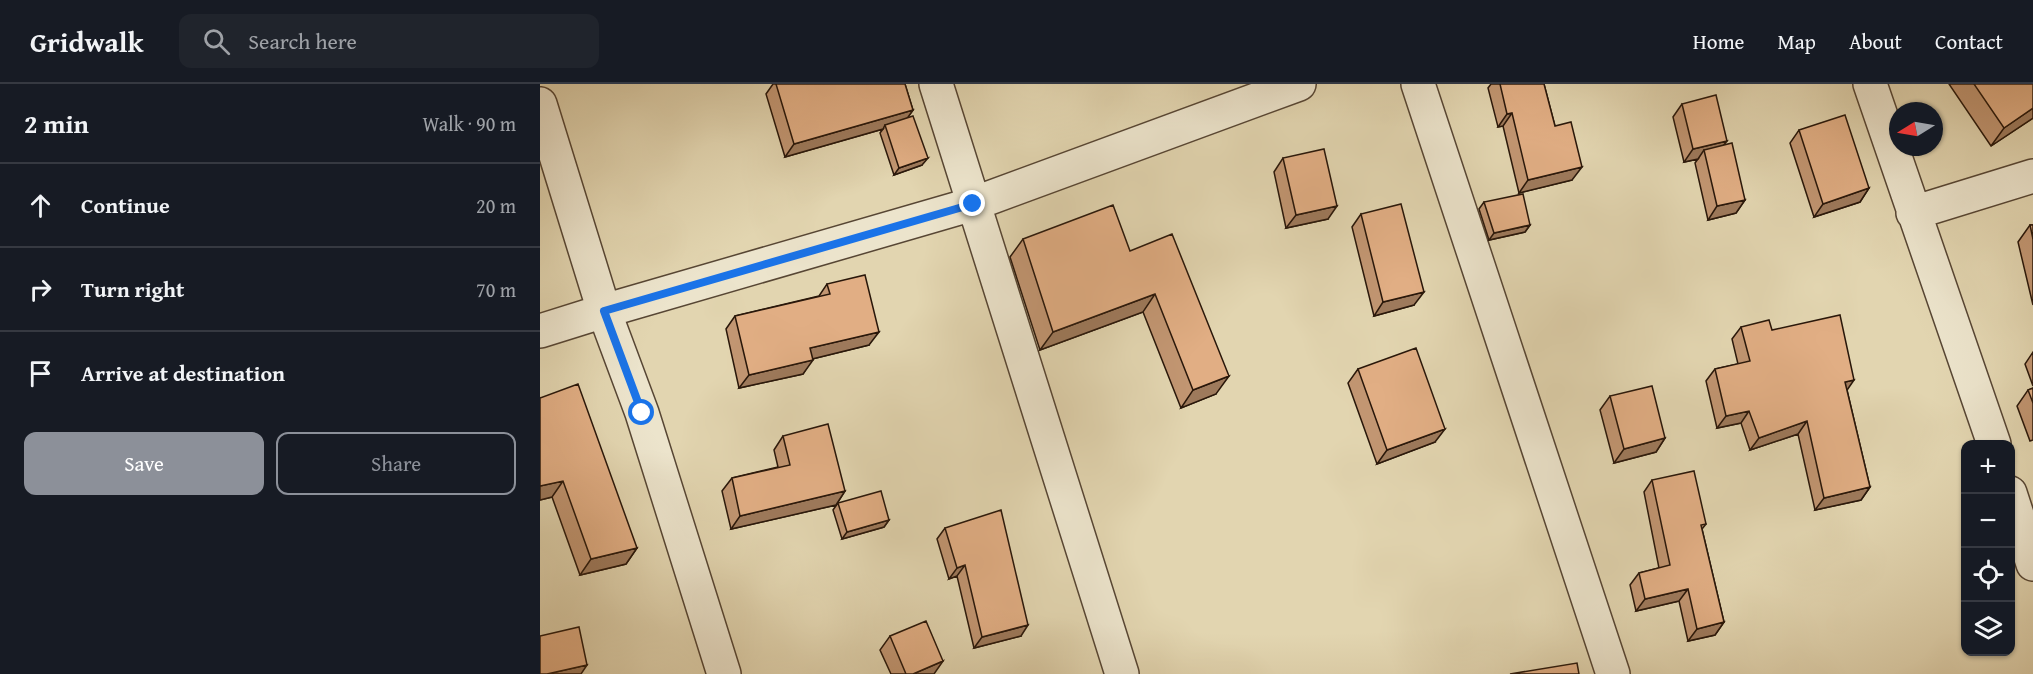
<!DOCTYPE html>
<meta charset="utf-8">
<style>
:root{--surface:#171b24;--page:#20242c;--text:#f1f3f6;--muted:#9ea1a6;--line:#363941;--accent:#8c9099}
body{margin:0;font-family:"Gentium Book Plus",serif;background:var(--page);color:var(--text)}
.controls{position:absolute;right:18px;bottom:18px;display:grid;overflow:hidden;border-radius:12px;box-shadow:0 2px 4px #0004}
.controls button{width:54px;height:54px;display:grid;place-items:center;padding:0;border:0;border-bottom:2px solid var(--line);background:var(--surface);color:var(--text);font:30px sans-serif}
.compass{position:absolute;left:1349px;top:18px;width:54px;height:54px;border-radius:50%;background:var(--surface);box-shadow:0 2px 4px #0004;rotate:259deg}
.stop{position:absolute;width:18px;height:18px;margin:-14px;border:4px solid #1a73e8;border-radius:50%;background:#fff}
.stop.end{background:#1a73e8;border-color:#fff;box-shadow:0 2px 6px #0008}
.list{margin:0;padding:0;list-style:none}
h2{display:flex;justify-content:space-between;align-items:center;height:78px;margin:0;padding:0 24px;font-size:26px}
h2 small{font-size:20px;font-weight:400;color:var(--muted)}
.list li{display:grid;grid-template-columns:39px 1fr auto;gap:18px;align-items:center;box-sizing:border-box;height:84px;padding:0 24px;border-top:2px solid var(--line)}
.list b{display:block;font-size:22px;white-space:nowrap}
.list em{font-size:20px;font-style:normal;color:var(--muted)}
.actions{display:flex;gap:12px;padding:18px 24px}
.actions a{flex:1;padding:14px 0;border:2px solid var(--accent);border-radius:12px;text-align:center;font-size:21px;color:var(--accent)}
.actions .main{background:var(--accent);color:#fff}
.icon{flex:none;width:33px;height:33px;fill:none;stroke:currentColor;stroke-width:2;stroke-linecap:round;stroke-linejoin:round}
.map{position:relative;flex:none;width:1493px;height:590px;overflow:hidden}
header{display:flex;align-items:center;gap:36px;box-sizing:border-box;height:84px;padding:0 30px;background:var(--surface);border-bottom:2px solid var(--line)}
header strong{font-size:28px}
nav{display:flex;gap:33px;margin-inline-start:auto;font-size:21px}
.search{width:420px;height:54px;background:var(--page);display:flex;align-items:center;gap:15px;box-sizing:border-box;padding:0 21px;border-radius:12px;color:var(--muted);font-size:22px}
main{display:flex}
aside{flex:1;background:var(--surface)}
.map>svg:first-child{display:block}
.lines{fill:none;stroke-linecap:round;stroke-linejoin:round}
.minor-casing{stroke:#574634;stroke-width:36}
.minor{stroke:#ece4cc;stroke-width:33}
.wall{fill:#c29672;stroke:#29170a;stroke-width:1.5}
.shaded-wall{fill:#9e7a5c;stroke:#29170a;stroke-width:1.5}
.building{fill:#e1ae84;stroke:#29170a;stroke-width:1.5}
.route{stroke:#1a73e8;stroke-width:8}
</style>
<header>
<strong>Gridwalk</strong>
<div class="search"><svg class="icon" aria-label="search" viewBox="0 0 24 24"><circle cx="10" cy="10" r="6"/><path d="M15 15l6 6"/></svg>Search here</div>
<nav><a>Home</a><a>Map</a><a>About</a><a>Contact</a></nav>
</header>
<main>
<aside>
<h2>2 min<small>Walk · 90 m</small></h2>
<ul class="list">
<li><svg class="icon" aria-label="ahead" viewBox="0 0 24 24"><path d="M12 20V5M6 11l6-6 6 6"/></svg><div><b>Continue</b></div><em>20 m</em></li>
<li><svg class="icon" aria-label="right" viewBox="0 0 24 24"><path d="M7 20v-9h11M14 6l5 5-5 5"/></svg><div><b>Turn right</b></div><em>70 m</em></li>
<li><svg class="icon" aria-label="arrive" viewBox="0 0 24 24"><path d="M6 21V4h12l-3 4 3 4H6"/></svg><div><b>Arrive at destination</b></div></li>
</ul>
<div class="actions"><a class="main">Save</a><a>Share</a></div>
</aside>
<div class="map">
<svg width="1493" height="590" viewBox="0 0 1493 590">
<rect width="100%" height="100%" fill="#e2d5b0"/>
<filter id="stains"><feTurbulence type="fractalNoise" baseFrequency=".00333" numOctaves="4"/><feColorMatrix values="0 0 0 0 .2 0 0 0 0 .09 0 0 0 0 .02 0 0 0 .5 -.17"/></filter>
<radialGradient id="worn" r=".72"><stop offset=".6" stop-color="#630" stop-opacity="0"/><stop offset="1" stop-color="#630" stop-opacity=".3"/></radialGradient>
<g class="lines">
<!-- minor casing -->
<g class="minor-casing">
<path id="minor" d="M396 0 582 590
M878 0 1073 590
M1330 0 1454 360
M0 20 64 227 102 329 184 590
M1373 129 1493 92
M0 247 64 227 433 120 759 0
M1470 409 1493 480"/>
</g>
<!-- minor -->
<use href="#minor" class="minor"/>
</g>
<!-- wall -->
<path class="wall" d="M233 0H365L373 26 367 34 382 81 354 91 340 49 343 45 245 73 226 10Z
M951 0H1004L1015 42 1032 96 979 109 963 42 958 43 948 4Z
M1409 0H1493V34L1451 62Z
M1142 20 1184 61 1205 116 1196 129 1168 136 1155 79 1158 75 1144 78 1133 33Z
M1259 46 1329 104 1320 118 1274 133 1250 59Z
M743 74 788 135 746 144 734 88Z
M944 118 990 141 985 148 949 156 939 125Z
M821 130 874 221 834 232 812 143Z
M1490 141H1493V221L1478 158Z
M483 155 590 167 676 310 641 324 603 228 500 266 470 173Z
M287 200 329 261 272 275 263 290 199 304 186 245 195 232 279 212Z
M1201 243 1232 246 1307 306 1330 403 1321 416 1275 426 1258 350 1210 366 1201 339 1177 344 1166 297 1175 285 1198 280 1192 255Z
M1493 268V302L1485 280Z
M818 285 895 358 837 380 808 299Z
M1493 304V356L1490 357 1477 322 1488 306Z
M1070 312 1125 354 1116 368 1074 379 1060 326Z
M0 314 97 464 86 480 40 491 12 413 0 416Z
M243 352 305 407 296 421 191 445 182 407 192 394 238 383 234 366Z
M1112 396 1166 440 1162 445 1184 538 1175 551 1148 557 1139 517 1096 527 1090 501 1099 489 1119 484 1104 408Z
M298 419 349 436 344 443 302 455 293 426Z
M405 444 481 552 434 564 417 492 409 495 397 455Z
M350 552 394 590H351L340 566Z"/>
<!-- shaded-wall -->
<path class="shaded-wall" d="M1493 24V34L1451 62 1464 44Z
M373 26 364 39 345 41 343 45 245 73 254 60Z
M972 29 963 42 958 43 967 30Z
M1187 57 1177 70 1164 66 1158 75 1144 78 1153 65Z
M388 74 382 81 354 91 359 84Z
M1042 83 1032 96 979 109 988 96Z
M1329 104 1320 118 1274 133 1283 120Z
M1205 116 1196 129 1168 136 1177 122Z
M797 122 788 135 746 144 756 131Z
M990 141 985 148 949 156 954 149Z
M884 208 874 221 834 232 843 218Z
M615 210 603 228 500 266 513 248Z
M339 248 329 261 260 278 270 264Z
M273 276 263 290 199 304 209 291Z
M689 292 676 310 641 324 653 306Z
M1314 296 1305 309V298Z
M1209 327 1201 339 1177 344 1186 332Z
M1267 337 1258 350 1210 366 1219 354Z
M905 345 895 358 837 380 847 366Z
M1125 354 1116 368 1074 379 1084 365Z
M23 397 12 413 0 416V402Z
M1330 403 1321 416 1275 426 1284 414Z
M305 407 296 421 191 445 200 432Z
M349 436 344 443 302 455 307 448Z
M97 464 86 480 40 491 51 475Z
M425 481 417 492 409 495 417 484Z
M1148 505 1139 517 1096 527 1105 515Z
M1184 538 1175 551 1148 557 1157 545Z
M488 541 481 552 434 564 442 553Z
M403 577 394 590H373Z
M47 581 41 590H7Z"/>
<!-- building -->
<path class="building" d="M236 0H365L373 26 254 60Z
M960 0H1004L1015 42 1031 38 1042 83 988 96 972 29 967 30Z
M1434 0H1493V24L1464 44Z
M1176 11 1187 57 1153 65 1142 20Z
M1305 31 1329 104 1283 120 1259 46Z
M373 32 388 74 359 84 345 41Z
M1192 59 1205 116 1177 122 1164 66Z
M784 65 797 122 756 131 743 74Z
M983 110 990 141 954 149 944 118Z
M861 120 884 208 843 218 821 130Z
M573 121 590 167 632 150 689 292 653 306 615 210 513 248 483 155Z
M1490 141H1493V155Z
M325 191 339 248 270 264 273 276 209 291 195 232 290 210 287 200Z
M1300 231 1314 296 1305 298 1330 403 1284 414 1267 337 1219 354 1209 327 1186 332 1175 285 1210 277 1201 243 1229 236 1232 246Z
M876 264 905 345 847 366 818 285Z
M38 300 97 464 51 475 23 397 0 402V314Z
M1112 302 1125 354 1084 365 1070 312Z
M1493 304V319L1488 306Z
M288 340 305 407 200 432 192 394 250 381 243 352Z
M1154 387 1166 440 1161 441 1184 538 1157 545 1148 505 1105 515 1099 489 1130 481 1112 396Z
M341 407 349 436 307 448 298 419Z
M461 426 488 541 442 553 425 481 417 484 405 444Z
M386 537 403 577 373 590H366L350 552Z
M39 543 47 581 7 590H0V552Z
M1037 579 1039 590H970Z"/>
<g class="lines">
<!-- route -->
<path class="route" d="M102 329 64 227 433 120"/>
</g>
<rect width="100%" height="100%" filter="url(#stains)"/>
<rect width="100%" height="100%" fill="url(#worn)"/>
</svg>
<div class="controls">
<button>+</button>
<button>−</button>
<button><svg class="icon" aria-label="locate" viewBox="0 0 24 24"><circle cx="12" cy="12" r="6"/><path d="M12 2v4M12 18v4M2 12h4M18 12h4"/></svg></button>
<button><svg class="icon" aria-label="layers" viewBox="0 0 24 24"><path d="M12 4l9 5-9 5-9-5zM3 14l9 5 9-5"/></svg></button>
</div>
<svg class="compass" viewBox="-18 -18 36 36"><path d="M0-13l5 13h-10z" fill="#e53935"/><path d="M0 13l5-13h-10z" fill="#9ea1a6"/></svg>
<div class="stop" style="left:102px;top:329px"></div>
<div class="stop end" style="left:433px;top:120px"></div>
</div>
</main>
